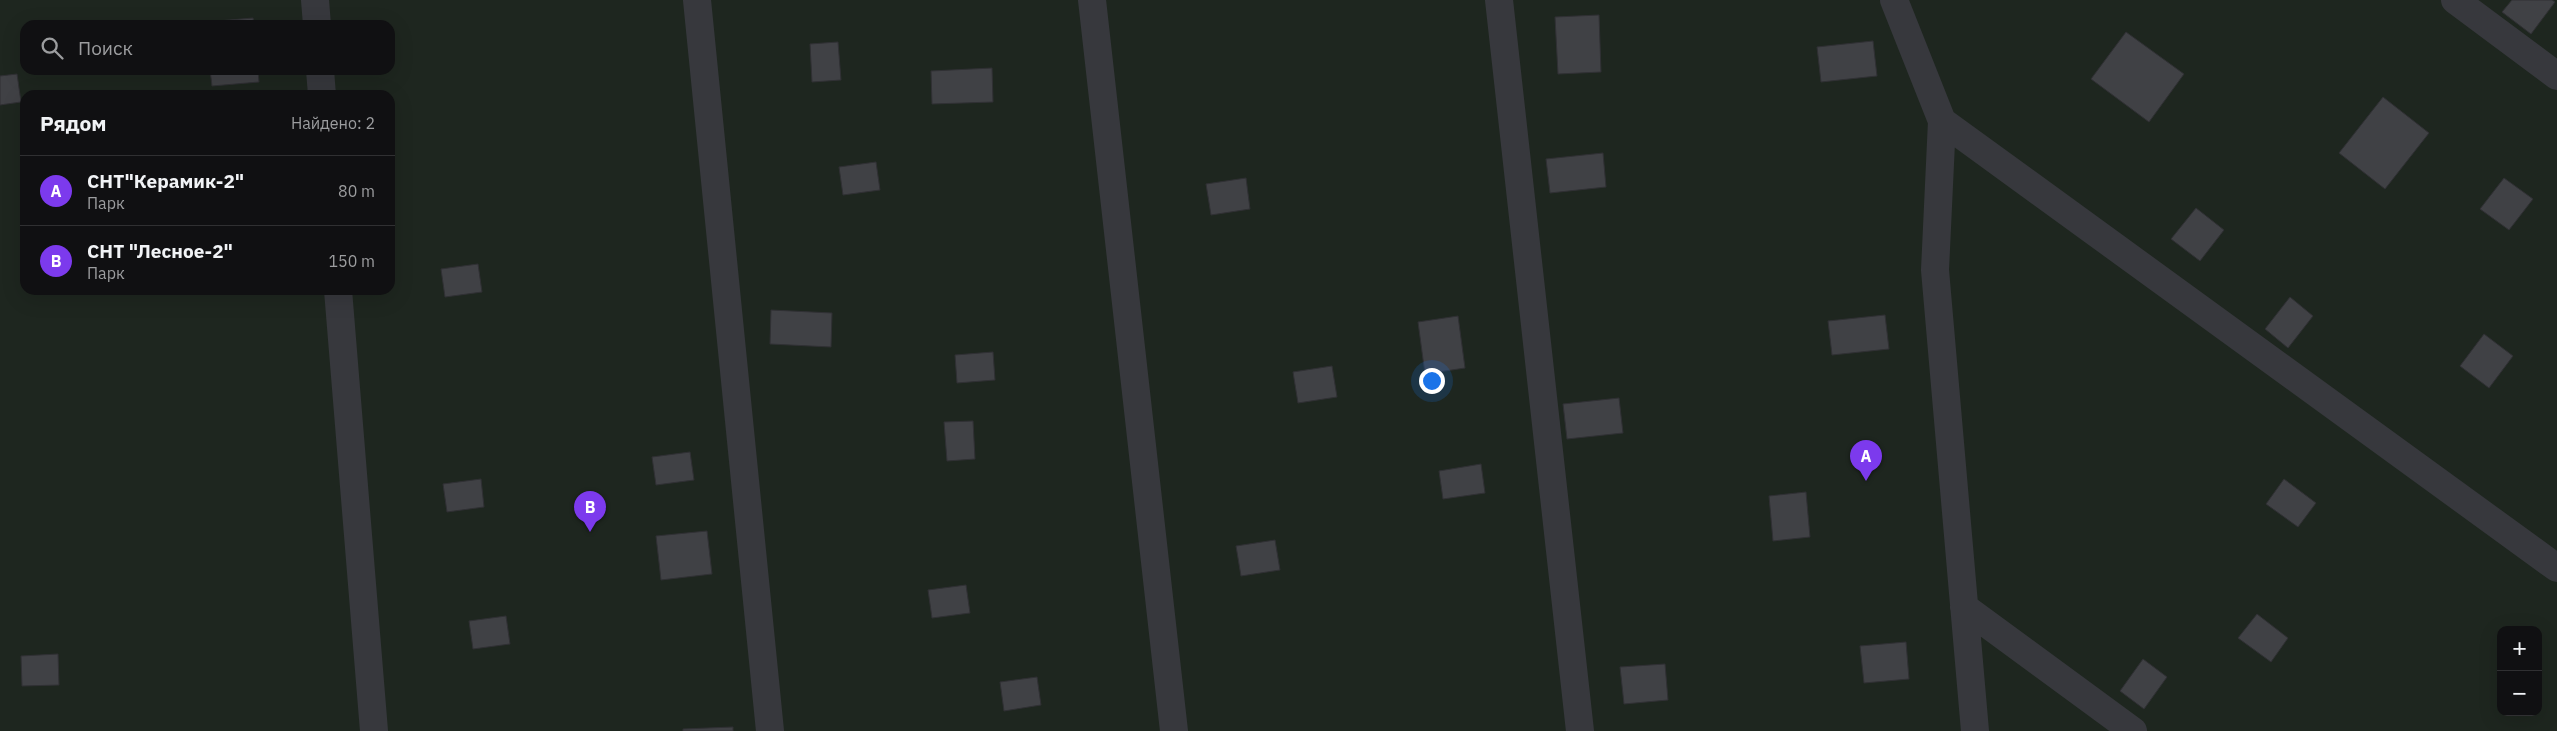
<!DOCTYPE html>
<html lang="ru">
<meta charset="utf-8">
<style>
:root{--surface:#101012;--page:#19191b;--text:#f1f3f6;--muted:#9c9d9f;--line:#303032;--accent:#7c3aed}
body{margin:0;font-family:"IBM Plex Sans",sans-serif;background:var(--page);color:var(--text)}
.controls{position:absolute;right:15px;bottom:15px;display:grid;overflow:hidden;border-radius:10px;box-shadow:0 5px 20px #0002}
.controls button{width:45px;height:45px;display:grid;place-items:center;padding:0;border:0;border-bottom:1px solid var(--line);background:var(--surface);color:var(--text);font:25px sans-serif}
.you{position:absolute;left:1431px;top:380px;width:18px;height:18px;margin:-12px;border:4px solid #fff;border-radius:50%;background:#1a73e8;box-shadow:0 0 0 8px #1a73e833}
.badge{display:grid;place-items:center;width:32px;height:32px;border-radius:50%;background:var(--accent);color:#fff;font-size:16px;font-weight:700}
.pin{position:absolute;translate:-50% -41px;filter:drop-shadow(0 1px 2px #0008)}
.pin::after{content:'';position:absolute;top:26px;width:18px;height:15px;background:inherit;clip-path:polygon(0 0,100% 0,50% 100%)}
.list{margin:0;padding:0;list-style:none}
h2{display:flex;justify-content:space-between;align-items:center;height:65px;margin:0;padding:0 20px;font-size:21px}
h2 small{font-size:16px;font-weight:400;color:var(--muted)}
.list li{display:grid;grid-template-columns:32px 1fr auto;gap:15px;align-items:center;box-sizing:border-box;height:70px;padding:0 20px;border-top:1px solid var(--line)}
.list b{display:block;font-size:19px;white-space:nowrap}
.list p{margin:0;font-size:16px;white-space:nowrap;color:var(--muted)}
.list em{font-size:16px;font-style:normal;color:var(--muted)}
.icon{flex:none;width:28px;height:28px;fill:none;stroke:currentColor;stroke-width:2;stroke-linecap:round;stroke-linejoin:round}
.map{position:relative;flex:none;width:2557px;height:731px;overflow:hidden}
.search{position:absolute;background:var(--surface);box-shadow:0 5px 20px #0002;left:20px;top:20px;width:375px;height:55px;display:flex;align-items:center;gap:12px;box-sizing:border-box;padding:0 18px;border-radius:15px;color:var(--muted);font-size:19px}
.panel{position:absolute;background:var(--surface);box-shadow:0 5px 20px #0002;left:20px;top:90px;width:375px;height:205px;border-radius:15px}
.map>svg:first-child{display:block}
.green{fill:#1e261f;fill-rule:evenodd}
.building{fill:#404145;stroke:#303034}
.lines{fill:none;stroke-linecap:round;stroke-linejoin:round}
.minor{stroke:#37383d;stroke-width:28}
</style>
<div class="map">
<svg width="2557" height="731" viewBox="0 0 2557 731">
<rect width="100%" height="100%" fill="#161618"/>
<!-- green -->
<path class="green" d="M0 0H2557V731H0ZM25 25H390V70H25ZM25 95H390V290H25ZM2501 630H2538V712H2501Z"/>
<!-- building -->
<path class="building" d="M2512 0H2552L2555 2 2531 34 2502 12Z
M1599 15 1601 72 1558 74 1555 17Z
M253 18 254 25H206V22Z
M2126 32 2184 74 2149 122 2091 79Z
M1873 41 1877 76 1821 82 1817 47Z
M838 42 841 80 812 82 810 44Z
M992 68 993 102 932 104 931 71Z
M210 70H258L259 82 212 86Z
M17 74 21 102 0 105V76Z
M2383 97 2429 133 2385 189 2339 153Z
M1603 153 1606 187 1550 193 1546 159Z
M876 162 880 190 843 195 839 167Z
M1246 178 1250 209 1211 215 1206 184Z
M2504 178 2533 199 2509 230 2480 209Z
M2196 208 2224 230 2200 261 2171 239Z
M478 264 482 292 445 297 441 269Z
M2290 297 2313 316 2288 348 2265 329Z
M771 310 832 313 831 347 770 344Z
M1885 315 1889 349 1832 355 1828 321Z
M1458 316 1465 368 1425 374 1418 322Z
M2484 334 2513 356 2489 388 2460 366Z
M993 352 995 380 957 383 955 355Z
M1332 366 1337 397 1298 403 1293 372Z
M1619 398 1623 433 1567 439 1563 404Z
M973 421 975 459 947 461 944 422Z
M690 452 694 480 656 485 652 457Z
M1481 464 1485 493 1443 499 1439 471Z
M481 479 484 507 447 512 443 484Z
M2284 479 2316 503 2298 527 2266 504Z
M1806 492 1810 537 1773 541 1769 496Z
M707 531 712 574 661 580 656 536Z
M1275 540 1280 570 1241 576 1236 546Z
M966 585 970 613 932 618 928 590Z
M2257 614 2288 638 2271 662 2238 638Z
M506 616 510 644 473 649 469 621Z
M1906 642 1909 679 1864 683 1860 646Z
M58 654 59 685 22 686 21 656Z
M2143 659 2167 677 2144 709 2120 691Z
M1665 664 1668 700 1624 704 1620 667Z
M1037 677 1041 705 1004 711 1000 682Z
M733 727V731H683V729Z"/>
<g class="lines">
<!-- minor -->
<path class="minor" d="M315 0 317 25
M697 0 770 731
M1092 0 1174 731
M1499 0 1580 731
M1894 0 1942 121 2557 568
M2455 0 2557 76
M320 70 322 95
M1942 121 1935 270 1975 731
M338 290 374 731
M1964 607 2133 731"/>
</g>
</svg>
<div class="controls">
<button>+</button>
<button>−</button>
</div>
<div class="you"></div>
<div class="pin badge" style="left:1866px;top:481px">A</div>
<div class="pin badge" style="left:590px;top:532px">B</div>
<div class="search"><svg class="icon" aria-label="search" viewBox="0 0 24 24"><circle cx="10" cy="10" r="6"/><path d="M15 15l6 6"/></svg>Поиск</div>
<section class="panel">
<h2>Рядом<small>Найдено: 2</small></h2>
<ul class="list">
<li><span class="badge">A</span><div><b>СНТ&quot;Керамик-2&quot;</b><p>Парк</p></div><em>80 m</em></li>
<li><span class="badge">B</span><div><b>СНТ &quot;Лесное-2&quot;</b><p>Парк</p></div><em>150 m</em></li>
</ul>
</section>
</div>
